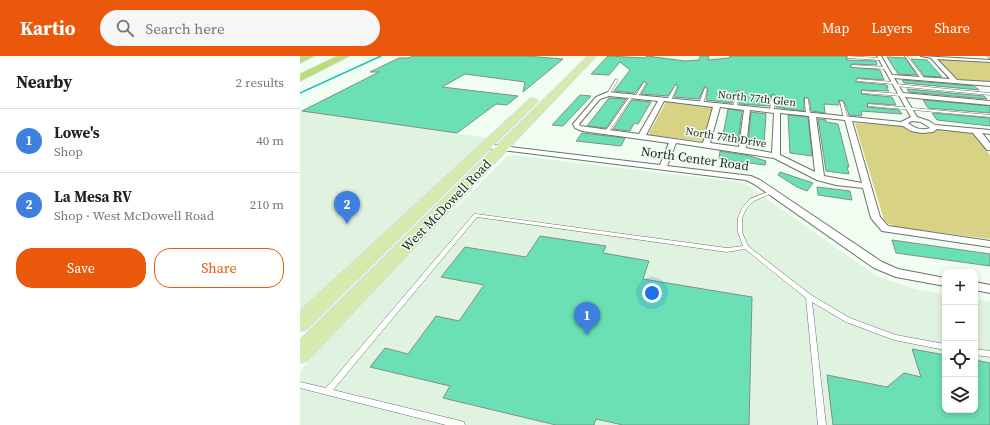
<!DOCTYPE html>
<meta charset="utf-8">
<style>
:root{--surface:#fff;--page:#f6f6f6;--text:#222;--muted:#767676;--line:#e0e0e0;--accent:#ea580c}
body{margin:0;font-family:"Source Serif 4",serif;background:var(--page);color:var(--text)}
.controls{position:absolute;right:12px;bottom:12px;display:grid;overflow:hidden;border-radius:8px;box-shadow:0 2px 6px #0003}
.controls button{width:36px;height:36px;display:grid;place-items:center;padding:0;border:0;border-bottom:1px solid var(--line);background:var(--surface);color:var(--text);font:20px sans-serif}
.you{position:absolute;left:352px;top:237px;width:14px;height:14px;margin:-10px;border:3px solid #fff;border-radius:50%;background:#1a73e8;box-shadow:0 0 0 6px #1a73e833}
.badge{display:grid;place-items:center;width:26px;height:26px;border-radius:50%;background:var(--accent);color:#fff;font-size:13px;font-weight:700}
.pin{position:absolute;translate:-50% -33px;filter:drop-shadow(0 1px 2px #0008)}
.pin::after{content:'';position:absolute;top:21px;width:14px;height:12px;background:inherit;clip-path:polygon(0 0,100% 0,50% 100%)}
.list{margin:0;padding:0;list-style:none}
h2{display:flex;justify-content:space-between;align-items:center;height:52px;margin:0;padding:0 16px;font-size:17px}
h2 small{font-size:13px;font-weight:400;color:var(--muted)}
.list li{display:grid;grid-template-columns:26px 1fr auto;gap:12px;align-items:center;box-sizing:border-box;height:64px;padding:0 16px;border-top:1px solid var(--line)}
.list b{display:block;font-size:15px;white-space:nowrap}
.list p{margin:0;font-size:13px;white-space:nowrap;color:var(--muted)}
.list em{font-size:13px;font-style:normal;color:var(--muted)}
.actions{display:flex;gap:8px;padding:12px 16px}
.actions a{flex:1;padding:9px 0;border:1px solid var(--accent);border-radius:16px;text-align:center;font-size:14px;color:var(--accent)}
.actions .main{background:var(--accent);color:#fff}
.icon{flex:none;width:22px;height:22px;fill:none;stroke:currentColor;stroke-width:2;stroke-linecap:round;stroke-linejoin:round}
.map{position:relative;flex:none;width:690px;height:369px;overflow:hidden}
header{display:flex;align-items:center;gap:24px;box-sizing:border-box;height:56px;padding:0 20px;background:var(--accent);color:#fff}
header strong{font-size:19px}
nav{display:flex;gap:22px;margin-inline-start:auto;font-size:14px}
.search{width:280px;height:36px;background:var(--page);display:flex;align-items:center;gap:10px;box-sizing:border-box;padding:0 14px;border-radius:22px;color:var(--muted);font-size:15px}
main{display:flex}
aside{flex:1;background:var(--surface)}
.map>svg:first-child{display:block}
.built{fill:#e0f3e1}
.green{fill:#d8d384}
.lines{fill:none;stroke-linecap:round;stroke-linejoin:round}
.stream{stroke:#14c1b5;stroke-width:1.5}
.building{fill:#6ae0b4;stroke:#819089}
.service-casing{stroke:#69746a;stroke-width:1}
.minor-casing{stroke:#69746a;stroke-width:2}
.primary-casing{stroke:#dcdcdc;stroke-width:2}
.motorway-casing{stroke:#dcdcdc;stroke-width:2}
.service{fill:#fff;fill-rule:evenodd}
.minor{fill:#fff;fill-rule:evenodd}
.primary{fill:#d4ebad;fill-rule:evenodd}
.motorway{fill:#b8dd76;fill-rule:evenodd}
.labels{text-anchor:middle;stroke-width:3;stroke-linejoin:round;paint-order:stroke}
.far-street-label{font-size:11px;fill:#222722;stroke:#f1fdf1}
.street-label{font-size:13px;fill:#222722;stroke:#f1fdf1}
</style>
<header>
<strong>Kartio</strong>
<div class="search"><svg class="icon" aria-label="search" viewBox="0 0 24 24"><circle cx="10" cy="10" r="6"/><path d="M15 15l6 6"/></svg>Search here</div>
<nav><a>Map</a><a>Layers</a><a>Share</a></nav>
</header>
<main>
<aside>
<h2>Nearby<small>2 results</small></h2>
<ul class="list">
<li><span class="badge" style="background:#3f7fe0">1</span><div><b>Lowe's</b><p>Shop</p></div><em>40 m</em></li>
<li><span class="badge" style="background:#3f7fe0">2</span><div><b>La Mesa RV</b><p>Shop · West McDowell Road</p></div><em>210 m</em></li>
</ul>
<div class="actions"><a class="main">Save</a><a>Share</a></div>
</aside>
<div class="map">
<svg width="690" height="369" viewBox="0 0 690 369">
<rect width="100%" height="100%" fill="#f1fdf1"/>
<!-- built -->
<path class="built" d="M0 54 187 82 0 255Z
M211 99 439 126 447 129 562 210 579 221 615 233 645 239V354H675V243L690 246V369H0V316L13 300 140 166 168 140 205 102Z"/>
<!-- green -->
<path class="green" d="M639 3 690 7V27L657 23Z
M366 46 413 51 403 85 348 79Z
M556 67 598 69 626 76 643 73 665 75 673 78 690 99V183L596 171 589 168 584 164 555 68Z"/>
<g class="lines">
<!-- stream -->
<path class="stream" d="M0 37 81 0"/>
</g>
<!-- building -->
<path class="building" d="M113 0H226L263 3 223 36 225 26 165 18 142 31 218 40 207 49 196 48 157 77 2 55 79 16H70L99 2H108Z
M308 0 345 2 347 0 385 5 399 4 400 0H409L408 4 429 2 430 0H546L547 4 576 5 577 9 552 8 550 11 580 14 584 24 558 22 556 23V26L587 29 588 32H586L589 35 562 34 561 38 592 41 596 49 568 47 567 51 599 54 602 58 561 55 562 60 549 59 544 46 540 44H539V49L524 48 525 57 511 55 509 43 505 41 504 42V55L488 53 476 51V40L473 38 471 39 469 50 439 48 440 36 438 34 436 36 432 47 406 44 408 33 406 31H404L399 43 374 41 378 31 376 28 368 40 341 38 347 28 344 25 335 37 314 35 330 14 320 6 309 19 291 18Z
M587 1 605 2 617 19 598 18Z
M611 3 627 4 642 21 624 20Z
M602 24 674 30 679 34 604 27Z
M607 33 684 40 687 43 609 36Z
M280 39 291 40 263 70 252 69Z
M309 42 326 43 306 72 287 70Z
M332 44 351 46 338 68 334 67 330 75 313 73Z
M623 44 690 50V57L628 52Z
M428 53 442 55 438 86 422 84Z
M451 56 466 58 464 89 448 87Z
M632 57 690 62V70L637 64Z
M488 59 508 61 512 100 490 97Z
M518 63 526 64V66L538 68 549 111H547L549 118 526 115Z
M282 77 325 82 321 90 276 85Z
M420 95 450 100 466 105 465 109 419 103Z
M480 116 513 127 507 135 497 131 478 119Z
M517 131 550 135 552 144 518 139Z
M240 180 306 190 303 197 349 205 343 223 452 241 449 369H323L296 363 294 369H256L143 342 150 330 70 311 85 292 108 298 136 260 159 265 184 229 141 221 165 191 226 201Z
M592 184 690 198V210L596 197Z
M612 293 645 299V354H675V304L690 307V369H533L527 319 587 331 604 317 621 321Z"/>
<g class="lines">
<!-- service casing -->
<g class="service-casing">
<path id="service" d="M548 0 580 2 581 3 580 4 547 2Z
M605 0H607L624 22V24H622Z
M687 0H689L690 3Z
M552 9 586 11 587 12 586 13 551 11Z
M316 23 318 24 309 39H307V38Z
M558 23 594 26 595 27 594 28 557 25V24Z
M344 26 346 27 337 42H335V41Z
M596 28 690 37V39L595 30V28Z
M376 29 377 30 371 44 368 45 367 44 375 30Z
M405 32 407 33 403 48 400 49 399 48Z
M438 35 439 36 437 51 435 52 433 51 437 36Z
M563 35 602 38 603 39 602 40 562 37V35Z
M331 39 333 40 308 77H306L305 76Z
M472 39 474 40V55L472 56 470 55Z
M505 42 508 43 510 59 508 60 506 59Z
M540 45 543 46 548 63 547 64 544 63Z
M568 48 690 59V61L569 50H568Z
M470 135H474V136L454 145 446 153 442 162V176L448 190 511 239 550 262 596 279 645 288V294L594 284 546 266 512 246 526 369H518L506 242 445 193 427 196 177 161 33 334 161 365 164 366 165 369H146L0 332V326L26 332 174 158H176L427 192 443 190 438 176V162L442 152 450 143Z
M675 293 690 295V301L675 299Z"/>
</g>
<!-- minor casing -->
<g class="minor-casing">
<path id="minor" d="M577 0H581L592 19 650 23 631 2 621 0 690 4V6L637 3 657 24 690 26V30L594 22 603 37 690 45V49L605 41 617 61 629 65 635 69 690 74V78L682 77 690 87V94H687L673 77 637 73 633 76 622 77 611 75 603 70 552 65 580 161 588 170 690 185V191L582 175 571 162 563 132 536 129 517 124 474 102 376 87 367 110 451 120 460 124 582 206 598 213 645 222V230L596 221 574 212 454 128 446 124 186 92 182 90 186 88 360 109 369 87 282 75 275 72 273 68 296 41 308 36 601 66 611 61ZM309 40 358 45 339 78 280 70 279 68 300 43ZM364 45 413 51 403 87 346 79ZM420 51 444 54 439 91 410 87ZM450 54 474 57 472 97 446 92ZM480 57 509 60 515 116 480 99ZM516 61 545 64 562 127 524 120ZM612 65 621 66 630 72C622 75 614 72 608 67Z
M675 226 690 229V237L675 234Z"/>
</g>
<!-- primary casing -->
<g class="primary-casing">
<path id="primary" d="M288 0H296L7 305 0 307V284Z
M233 42 238 45 236 47 7 273 0 275V255L230 43Z"/>
</g>
<!-- motorway casing -->
<g class="motorway-casing">
<path id="motorway" d="M2 0H14L0 7V1Z
M38 0H49L0 25V18Z"/>
</g>
<!-- service -->
<use href="#service" class="service"/>
<!-- minor -->
<use href="#minor" class="minor"/>
<!-- primary -->
<use href="#primary" class="primary"/>
<!-- motorway -->
<use href="#motorway" class="motorway"/>
</g>
<g class="labels">
<!-- far-street labels -->
<g class="far-street-label">
<text transform="translate(457 42) rotate(6)" y="4">North 77th Glen</text>
<text transform="translate(426 81) rotate(9)" y="4">North 77th Drive</text>
</g>
<!-- street labels -->
<g class="street-label">
<text transform="translate(395 102) rotate(8)" y="5">North Center Road</text>
<text transform="translate(146 149) rotate(-46)" y="5">West McDowell Road</text>
</g>
</g>
</svg>
<div class="controls">
<button>+</button>
<button>−</button>
<button><svg class="icon" aria-label="locate" viewBox="0 0 24 24"><circle cx="12" cy="12" r="6"/><path d="M12 2v4M12 18v4M2 12h4M18 12h4"/></svg></button>
<button><svg class="icon" aria-label="layers" viewBox="0 0 24 24"><path d="M12 4l9 5-9 5-9-5zM3 14l9 5 9-5"/></svg></button>
</div>
<div class="you"></div>
<div class="pin badge" style="left:287px;top:279px;background:#3f7fe0">1</div>
<div class="pin badge" style="left:47px;top:168px;background:#3f7fe0">2</div>
</div>
</main>
